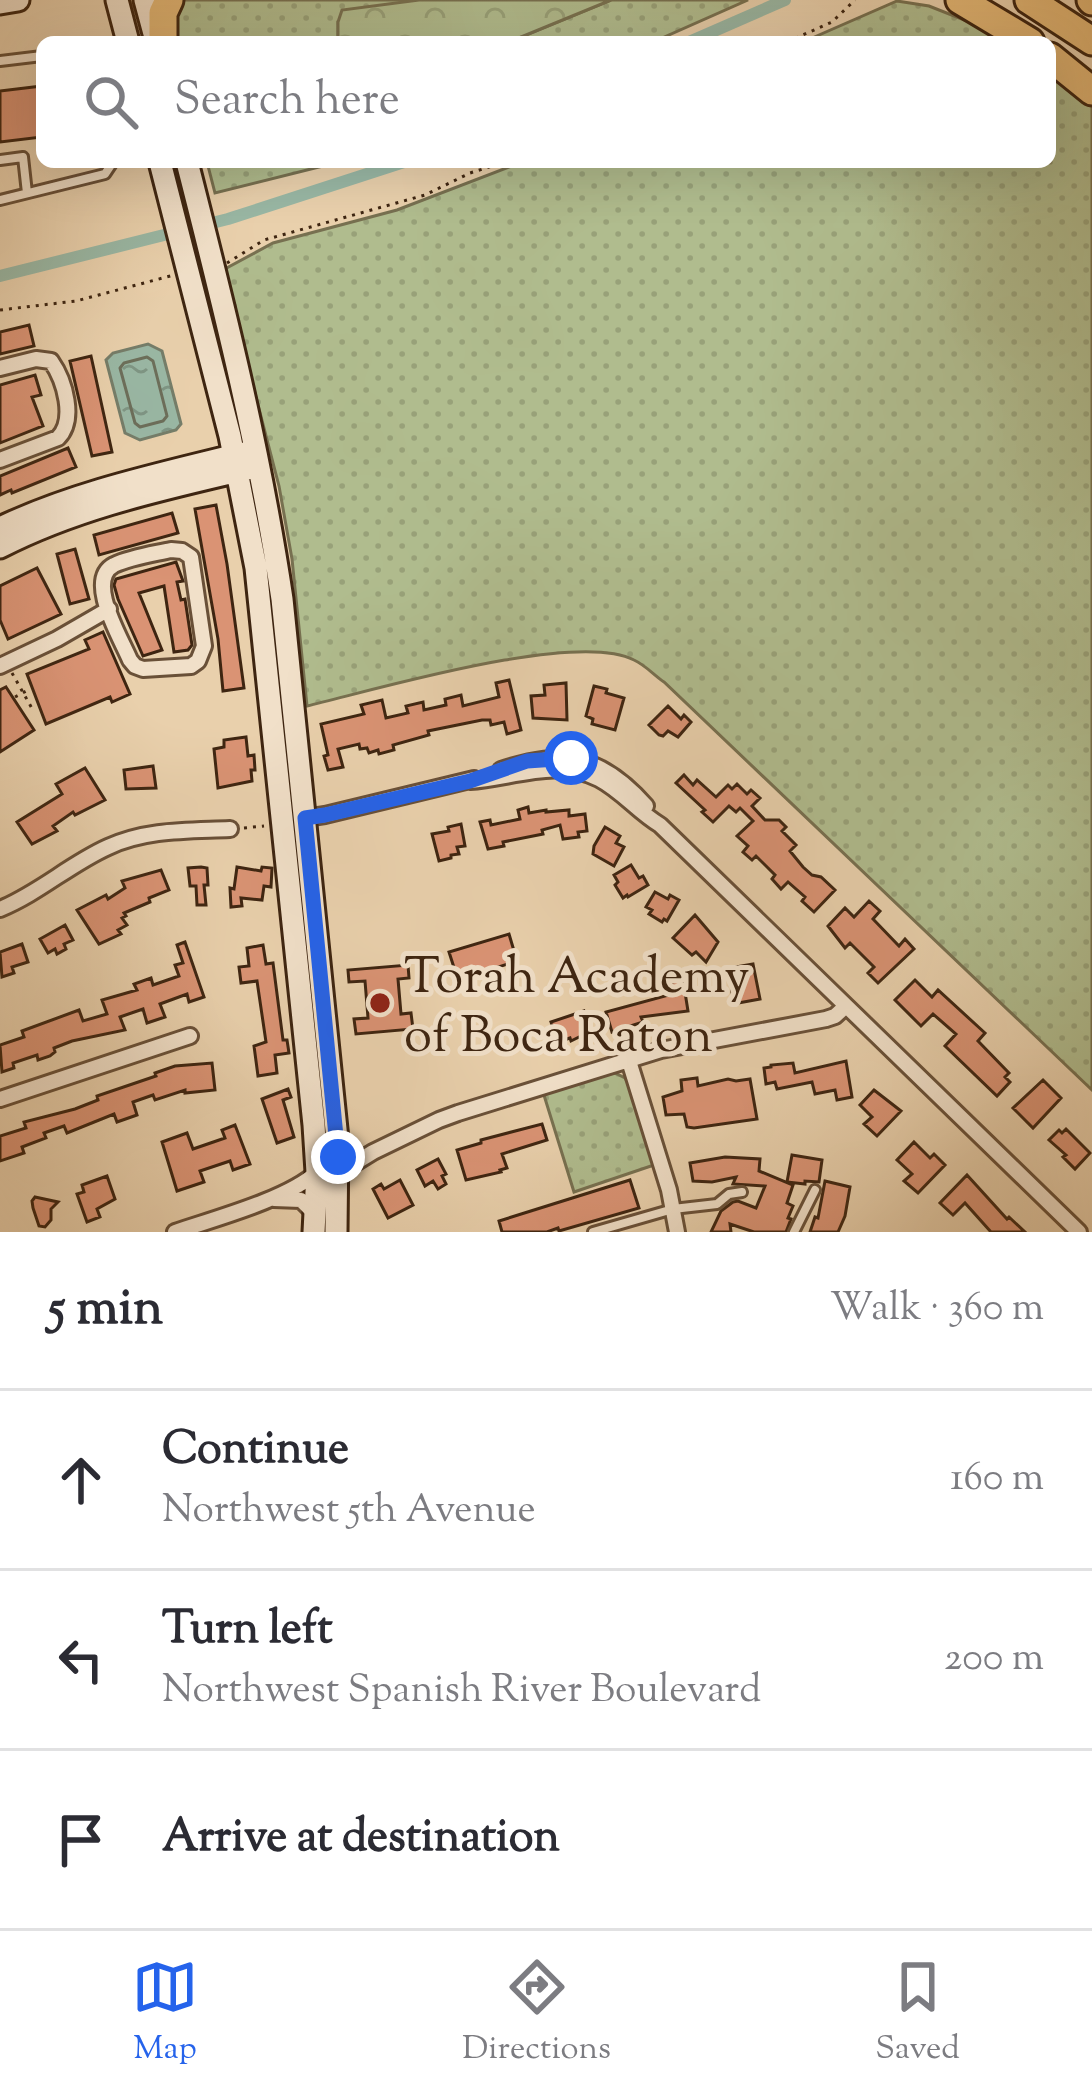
<!DOCTYPE html>
<meta charset="utf-8">
<style>
:root{--surface:#fff;--page:#f2f2f3;--text:#2b2b33;--muted:#7c7c81;--line:#e1e1e2;--accent:#2563eb}
body{margin:0;font-family:"Sorts Mill Goudy",serif;background:var(--page);color:var(--text)}
.stop{position:absolute;width:36px;height:36px;margin:-27px;border:9px solid #2563eb;border-radius:50%;background:#fff}
.stop.end{background:#2563eb;border-color:#fff;box-shadow:0 3px 12px #0008}
.list{margin:0;padding:0;list-style:none}
h2{display:flex;justify-content:space-between;align-items:center;height:156px;margin:0;padding:0 48px;font-size:51px}
h2 small{font-size:39px;font-weight:400;color:var(--muted)}
.list li{display:grid;grid-template-columns:78px 1fr auto;gap:36px;align-items:center;box-sizing:border-box;height:180px;padding:0 48px;border-top:3px solid var(--line)}
.list b{display:block;font-size:45px;white-space:nowrap}
.list p{margin:0;font-size:39px;white-space:nowrap;color:var(--muted)}
.list em{font-size:39px;font-style:normal;color:var(--muted)}
.icon{flex:none;width:66px;height:66px;fill:none;stroke:currentColor;stroke-width:2;stroke-linecap:round;stroke-linejoin:round}
.map{position:relative;flex:none;width:1092px;height:1232px;overflow:hidden}
.search{position:absolute;background:var(--surface);box-shadow:0 12px 48px #0002;left:36px;right:36px;top:36px;height:132px;display:flex;align-items:center;gap:30px;box-sizing:border-box;padding:0 42px;border-radius:18px;color:var(--muted);font-size:45px}
.sheet{height:696px;background:var(--surface)}
nav{display:flex;justify-content:space-around;align-items:center;box-sizing:border-box;height:168px;border-top:3px solid var(--line);background:var(--surface);font-size:33px;color:var(--muted)}
nav a{display:grid;justify-items:center;gap:6px}
nav .on{color:var(--accent)}
.map>svg:first-child{display:block}
.grass{fill:url(#grass-dots);stroke:#777050;stroke-width:3}
.forest{fill:url(#forest-crowns);stroke:#777050;stroke-width:3}
.water{fill:url(#water-ripples);stroke:#757d69;stroke-width:3}
.lines{fill:none;stroke-linecap:round;stroke-linejoin:round}
.shore{stroke:#6c6e5a;stroke-width:3}
.canal{stroke:#99b7a4;stroke-width:12}
.building{fill:#da9374;stroke:#3e2511;stroke-width:3}
.lane-casing{stroke:#695038;stroke-width:14}
.street-casing{stroke:#695038;stroke-width:20}
.secondary-casing{stroke:#3e2511;stroke-width:27}
.highway-casing{stroke:#3e2511;stroke-width:33}
.path{stroke:#3e2511;stroke-width:3;stroke-dasharray:3 6;stroke-linecap:butt}
.lane{stroke:#f1e0c9;stroke-width:8}
.street{stroke:#f1e0c9;stroke-width:14}
.secondary{stroke:#f1e0c9;stroke-width:21}
.highway{stroke:#e4b876;stroke-width:27}
.route{stroke:#2563eb;stroke-width:15}
.poi-dot{fill:#8f2418;stroke:#f1e0c9;stroke-width:4.5}
.labels{text-anchor:middle;stroke-width:10;stroke-linejoin:round;paint-order:stroke}
.poi-label{font-size:51px;fill:#3e2511;stroke:#f1e0c9;text-anchor:start}
</style>
<div class="map">
<svg width="1092" height="1232" viewBox="0 0 1092 1232">
<defs>
<pattern id="grass-dots" width="8" height="8" patternUnits="userSpaceOnUse" patternTransform="scale(3)"><rect width="8" height="8" fill="#b0bc8e"/><path d="M2 2h.1M6 6h.1" fill="none" stroke="#98a179" stroke-width="1.8" stroke-linecap="round"/></pattern>
<pattern id="forest-crowns" width="20" height="18" patternUnits="userSpaceOnUse" patternTransform="scale(3)"><rect width="20" height="18" fill="#b0bc8e"/><path d="M2 6a3 3 0 1 1 6 0M12 15a3 3 0 1 1 6 0" fill="none" stroke="#98a179"/></pattern>
<pattern id="water-ripples" width="26" height="14" patternUnits="userSpaceOnUse" patternTransform="scale(3)"><rect width="26" height="14" fill="#99b7a4"/><path d="M2 4q2-2 4 0t4 0M15 11q2-2 4 0t4 0" fill="none" stroke="#7e9584"/></pattern>
</defs>
<rect width="100%" height="100%" fill="#e9d0ac"/>
<filter id="stains"><feTurbulence type="fractalNoise" baseFrequency=".00167" numOctaves="4"/><feColorMatrix values="0 0 0 0 .2 0 0 0 0 .09 0 0 0 0 .02 0 0 0 .5 -.17"/></filter>
<radialGradient id="worn" r=".72"><stop offset=".6" stop-color="#630" stop-opacity="0"/><stop offset="1" stop-color="#630" stop-opacity=".3"/></radialGradient>
<!-- grass -->
<path class="grass" d="M180 0H419L338 22V42H176V7Z
M611 0H748L653 42H509Z
M897 1 929 6 1005 36 1013 42H803Z
M1050 70 1092 104V1090L664 682C654 675 645 665 634 660 576 630 375 690 307 706L292 559 279 486 223 270 273 243 397 210 522 162H1050Z
M207 162H339L215 193Z
M615 1073 625 1078 628 1083 654 1165 574 1192 543 1092 600 1075Z"/>
<!-- forest -->
<path class="forest" d="M419 0H611L509 42H338V22L342 10Z"/>
<!-- water -->
<path class="water" d="M148 344 162 351 181 424 176 430 140 440 125 433 106 360 113 353Z"/>
<g class="lines">
<!-- shore -->
<path class="shore" d="M147 357 153 361 167 416 163 421 140 427 135 423 120 368 124 363Z"/>
<!-- canal -->
<path class="canal" d="M689 42 785 0
M0 276 228 219 404 162"/>
</g>
<!-- building -->
<path class="building" d="M42 86V137L0 142V91Z
M29 325 34 346 0 354V332Z
M91 356 112 452 92 456 70 361Z
M35 375 41 395 32 397 43 426 0 443V385Z
M68 448 76 467 12 493 11 490 0 495V476Z
M216 505 227 564 244 688 223 691 218 639 195 509Z
M172 513 178 533 99 555 94 535Z
M75 549 89 599 70 604 57 554Z
M176 562 183 581 177 582 181 600 185 599 192 645 188 650 174 652 164 586 139 593 162 650 143 656 118 599 114 585 116 579Z
M37 568 61 614 8 639 0 620V586Z
M103 632 130 694 112 702 110 697 46 724 27 674 89 649 85 640Z
M509 680 521 730 507 734 504 722 491 725 490 720H482L428 731 429 735 393 745 394 750 379 754 378 750 369 753 367 748 360 749 359 744 338 749 343 767 328 770 324 756 328 755 321 724 364 714 361 705 382 700 386 718 408 713 406 706 423 702 424 710 446 705 445 699 461 695 463 706 499 697 496 683Z
M566 683 567 720 533 718 531 696 545 695 544 685Z
M594 686 607 689 606 693 624 698 615 730 592 724 593 719 586 716Z
M6 687 34 730 0 752V690Z
M668 706 681 719 684 715 691 722 678 737 668 731 663 736 659 735 649 725Z
M246 737 248 756 254 755 255 770H251L252 781 218 788 214 749 224 747V740Z
M153 766 156 788 126 789 124 770Z
M85 768 105 800 75 815 73 812 53 826 57 831 32 844 17 822 62 794 56 784Z
M684 775 693 785 697 780 716 797 728 785 732 789 737 784 747 794 751 790 760 798 752 806 765 820H779L786 827 782 831 796 845 790 851 803 867 812 875 821 877 835 890 814 912 802 901 805 897 788 882 781 889 772 879 775 875 756 856 752 860 743 852 748 846 737 836 753 821 740 808 736 812 729 806 713 822 702 812 705 810 676 783Z
M528 807 529 813 546 810V812L569 810V816L585 814 587 831 578 832 579 837 563 839 560 825 542 830 543 834 503 842 504 846 488 849 480 822 490 820 491 825 520 819 518 810Z
M461 824 465 846 457 847 459 854 451 855V858L439 861 432 834 449 831 448 827Z
M605 827 620 836 616 843 624 847 614 866 593 854 594 846Z
M631 865 639 878 643 876 648 885 628 897 627 895 623 898 615 885 618 882 614 875Z
M201 867 207 868 208 885H204L206 905H197L196 886H190L188 868Z
M237 867 261 871 262 867 272 868 271 887 264 886 262 900 241 898 242 906 231 907 230 888 234 889Z
M161 870 169 890 149 898 150 902 124 913 126 916 122 918 127 925 118 930 121 934 99 944 77 910 106 895 108 899 125 888 122 881Z
M655 892 668 899 670 895 679 900 667 921 664 919 662 922 649 914 652 910 646 907Z
M869 901 880 911 873 919 899 946 905 939 914 949 878 983 868 973 874 967 850 943 845 948 828 926 845 908 854 917Z
M695 915 718 942 706 962 696 952 692 955 673 938Z
M65 925 73 940 64 944 66 949 57 954 55 949 48 953 40 939Z
M509 934 517 961 458 980 449 952Z
M185 942 204 997 189 1002 187 994 160 1004 165 1017 147 1023 143 1009 120 1017 125 1030 72 1041 54 1048 55 1052 50 1056 38 1060 37 1055 13 1063 14 1068 2 1072 0 1045 24 1037 22 1031 79 1010 83 1021 107 1014 102 1000 137 990 134 984 151 978 153 985 179 976 175 965 183 963 177 945Z
M22 944 28 962 12 967 14 973 2 977 0 952Z
M263 945 266 964 273 963 283 1040H287L289 1053 275 1055 277 1073 258 1076 254 1046 266 1042 257 981 241 983 239 967 249 966 247 948Z
M753 964 760 999 733 1004 730 968Z
M408 965 409 978 398 979 401 1014 411 1013 413 1029 356 1034 354 1019 368 1018 365 981 349 982 348 970Z
M683 980 688 1011 641 1017 643 1022 612 1032 606 1012 669 995 667 983Z
M915 980 932 997 938 990 985 1033 978 1041 1009 1073 1005 1077 1010 1082 997 1096 945 1046 956 1034 933 1014 921 1026 895 1000Z
M584 1011 591 1031 571 1041 570 1038 558 1042 551 1022Z
M846 1061 852 1097 837 1100 835 1090 815 1094 812 1082 777 1089 775 1082 766 1084 764 1068 771 1067V1065L793 1063 795 1073Z
M212 1063 215 1090 185 1093V1090L155 1100 153 1095 133 1102 137 1115 117 1122 114 1114 67 1133 64 1126 44 1133 46 1138 22 1147 24 1153 0 1161V1136L26 1128 24 1122 75 1109 98 1100 97 1096 156 1076 155 1073 175 1066Z
M697 1078 698 1086 728 1079 736 1081 750 1079 757 1119 694 1128 687 1127 684 1114 666 1115 663 1097 682 1091 681 1080Z
M1043 1080 1061 1098 1033 1128 1013 1108Z
M288 1089 291 1097 283 1100 294 1137 277 1143 262 1099Z
M874 1090 901 1111 877 1136 864 1124 872 1117 860 1105Z
M542 1124 547 1140 502 1154 507 1168 500 1170 501 1172 466 1180 457 1150 481 1143V1140Z
M235 1125 250 1164 233 1170 230 1161 200 1171 204 1182 177 1191 162 1142 187 1133 193 1149 225 1138 222 1130Z
M1066 1129 1090 1153 1075 1169 1063 1157 1066 1155 1049 1140 1059 1130 1062 1133Z
M914 1142 930 1158 934 1154 945 1165 918 1193 904 1181 912 1174 897 1160Z
M792 1155 822 1160 819 1182 805 1181V1184L787 1182Z
M725 1157 760 1159 759 1171 793 1185 787 1203 793 1206 788 1218 791 1219 786 1232H754L730 1224 731 1232H711L721 1211 733 1202 738 1201 756 1208 765 1186 733 1184 736 1177 712 1182 693 1181 690 1163Z
M438 1159 446 1174 442 1176 446 1184 438 1189 433 1181 425 1186 417 1170Z
M967 1175 1007 1219 1009 1217 1025 1232H991L965 1203 953 1215 940 1203Z
M107 1176 115 1199 97 1209 100 1217 87 1222 77 1194 84 1192 82 1185Z
M400 1180 413 1205 388 1218 373 1189 381 1184 384 1189Z
M630 1180 639 1208 559 1231 558 1228 547 1232H502L499 1221Z
M825 1181 850 1187 845 1216 838 1232H810L815 1217 818 1218Z
M35 1197 58 1202 51 1209V1220L45 1227 39 1226 33 1208 32 1201Z"/>
<g class="lines">
<!-- lane casing -->
<g class="lane-casing">
<path id="lane" d="M0 61 42 56
M0 160 23 157 27 193
M0 200 105 174 113 162
M593 1232 673 1209 717 1204 729 1194 742 1192
M794 1232 815 1190"/>
</g>
<!-- street casing -->
<g class="street-casing">
<path id="street" d="M0 368 36 359 51 361C65 381 76 420 58 438L0 460
M171 550 182 551 191 557 204 646 198 661 191 666 143 669 135 666 130 660C121 638 85 580 114 565 131 557 153 554 171 550Z
M0 666 57 639 109 609
M501 770C565 749 601 755 646 806
M470 781C512 778 559 758 599 779 622 791 638 812 660 825L1079 1232
M305 818 325 815 474 779
M0 909C39 893 70 864 108 847 147 829 189 831 230 829
M629 1061 669 1190 677 1232
M0 1099 190 1036
M339 1173 373 1152 439 1120 458 1113 661 1050 826 1019 835 1016 846 1006
M274 1199 301 1200 315 1214
M175 1232C213 1219 288 1199 317 1172"/>
</g>
<!-- secondary casing -->
<g class="secondary-casing">
<path id="secondary" d="M117 0 128 42
M145 0 156 41
M0 3 18 0
M160 162 230 436 256 568 314 1125 317 1172 314 1232
M187 162C224 307 260 451 282 599L337 1139 336 1232
M0 528C78 491 161 474 244 453
M0 547C78 507 163 489 247 469"/>
</g>
<!-- highway casing -->
<g class="highway-casing">
<path id="highway" d="M960 0 1030 42
M1029 0 1092 41
M1091 0 1092 1
M163 42V13L169 0
M1050 57 1092 91"/>
</g>
<!-- path -->
<path class="path" d="M787 42 832 22 855 0
M227 263 264 240 425 195 470 173 505 162
M0 310 76 301 174 275
M12 673 34 712
M15 697 30 689
M244 828 264 826"/>
<!-- lane -->
<use href="#lane" class="lane"/>
<!-- street -->
<use href="#street" class="street"/>
<!-- secondary -->
<use href="#secondary" class="secondary"/>
<!-- highway -->
<use href="#highway" class="highway"/>
</g>
<g class="lines">
<!-- route -->
<path class="route" d="M338 1157 305 818 325 815 470 781 527 761 571 758"/>
</g>
<!-- markers -->
<circle class="poi-dot" cx="380" cy="1003" r="12"/>
<g class="labels">
<!-- poi labels -->
<g class="poi-label">
<text x="404" y="992">Torah Academy<tspan x="404" dy="59">of Boca Raton</tspan></text>
</g>
</g>
<rect width="100%" height="100%" filter="url(#stains)"/>
<rect width="100%" height="100%" fill="url(#worn)"/>
</svg>
<div class="stop" style="left:571px;top:758px"></div>
<div class="stop end" style="left:338px;top:1157px"></div>
<div class="search"><svg class="icon" aria-label="search" viewBox="0 0 24 24"><circle cx="10" cy="10" r="6"/><path d="M15 15l6 6"/></svg>Search here</div>
</div>
<section class="sheet">
<h2>5 min<small>Walk · 360 m</small></h2>
<ul class="list">
<li><svg class="icon" aria-label="ahead" viewBox="0 0 24 24"><path d="M12 20V5M6 11l6-6 6 6"/></svg><div><b>Continue</b><p>Northwest 5th Avenue</p></div><em>160 m</em></li>
<li><svg class="icon" aria-label="left" viewBox="0 0 24 24"><path d="M17 20v-9H6M10 6l-5 5 5 5"/></svg><div><b>Turn left</b><p>Northwest Spanish River Boulevard</p></div><em>200 m</em></li>
<li><svg class="icon" aria-label="arrive" viewBox="0 0 24 24"><path d="M6 21V4h12l-3 4 3 4H6"/></svg><div><b>Arrive at destination</b></div></li>
</ul>
</section>
<nav>
<a class="on"><svg class="icon" aria-label="map" viewBox="0 0 24 24"><path d="M3 6l6-2 6 2 6-2v14l-6 2-6-2-6 2zM9 4v14M15 6v14"/></svg>Map</a>
<a><svg class="icon" aria-label="directions" viewBox="0 0 24 24"><path d="M12 3l9 9-9 9-9-9zM9 14v-3h6M13 9l2 2-2 2"/></svg>Directions</a>
<a><svg class="icon" aria-label="saved" viewBox="0 0 24 24"><path d="M7 4h10v16l-5-4-5 4z"/></svg>Saved</a>
</nav>
